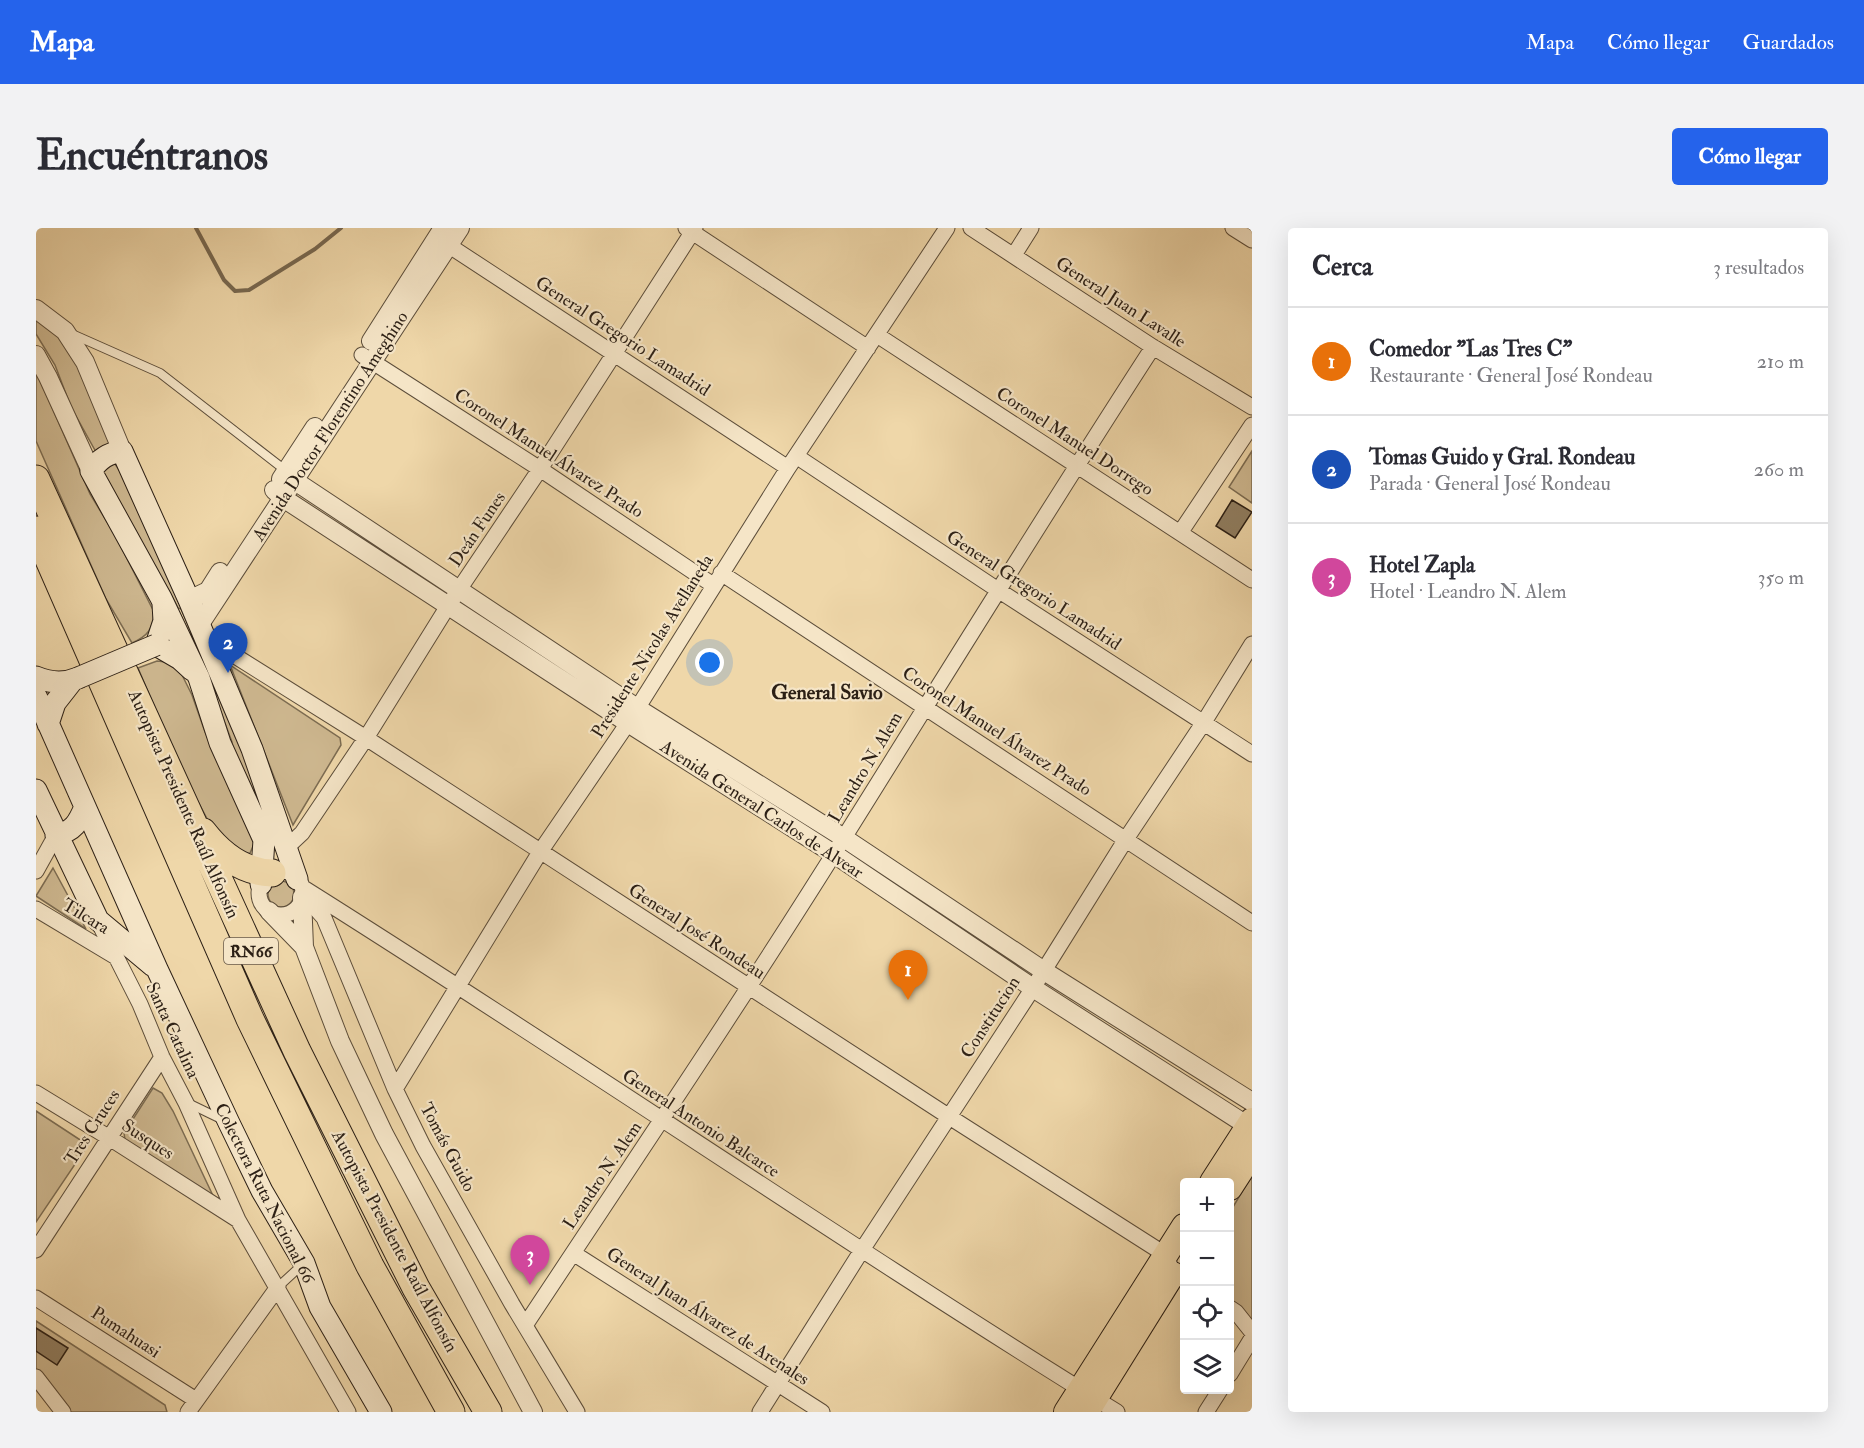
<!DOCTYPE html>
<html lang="es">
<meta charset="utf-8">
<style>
:root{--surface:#fff;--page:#f2f2f3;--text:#2b2b33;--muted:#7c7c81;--line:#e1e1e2;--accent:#2563eb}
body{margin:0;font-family:"IM FELL Double Pica",serif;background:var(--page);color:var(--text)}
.controls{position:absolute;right:18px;bottom:18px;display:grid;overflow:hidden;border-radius:6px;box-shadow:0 6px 24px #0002}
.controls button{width:54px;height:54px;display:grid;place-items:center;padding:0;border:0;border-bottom:2px solid var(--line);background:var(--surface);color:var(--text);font:30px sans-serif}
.you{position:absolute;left:674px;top:435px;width:21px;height:21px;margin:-15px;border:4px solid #fff;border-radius:50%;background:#1a73e8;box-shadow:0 0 0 9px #1a73e833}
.badge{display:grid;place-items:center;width:39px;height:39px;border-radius:50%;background:var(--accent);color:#fff;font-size:20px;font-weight:700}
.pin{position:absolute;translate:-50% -50px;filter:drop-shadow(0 2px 3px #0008)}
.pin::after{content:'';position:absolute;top:32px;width:21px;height:18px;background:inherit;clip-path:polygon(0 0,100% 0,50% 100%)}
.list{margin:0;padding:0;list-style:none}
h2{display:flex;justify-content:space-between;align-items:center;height:78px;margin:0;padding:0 24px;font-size:26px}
h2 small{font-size:20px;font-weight:400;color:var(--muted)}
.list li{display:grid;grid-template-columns:39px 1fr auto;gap:18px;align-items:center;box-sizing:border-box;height:108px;padding:0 24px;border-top:2px solid var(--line)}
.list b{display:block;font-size:22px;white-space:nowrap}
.list p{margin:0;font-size:20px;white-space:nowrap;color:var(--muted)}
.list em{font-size:20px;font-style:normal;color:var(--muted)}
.icon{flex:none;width:33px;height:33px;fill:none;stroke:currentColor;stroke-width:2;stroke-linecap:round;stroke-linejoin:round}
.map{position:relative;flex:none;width:1216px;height:1184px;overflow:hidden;border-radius:6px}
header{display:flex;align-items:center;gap:36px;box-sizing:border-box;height:84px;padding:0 30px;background:var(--accent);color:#fff}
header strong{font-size:28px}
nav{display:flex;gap:33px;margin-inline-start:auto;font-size:21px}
.intro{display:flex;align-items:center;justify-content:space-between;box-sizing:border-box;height:144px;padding:0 36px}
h1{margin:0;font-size:42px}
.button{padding:15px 27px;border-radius:6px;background:var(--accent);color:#fff;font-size:21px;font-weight:700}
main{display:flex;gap:36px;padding:0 36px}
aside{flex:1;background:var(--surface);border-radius:6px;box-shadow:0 6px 24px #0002}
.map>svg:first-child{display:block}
.green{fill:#ceb890;stroke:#7c6c52;stroke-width:1.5}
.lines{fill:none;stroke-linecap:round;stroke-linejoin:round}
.stream{stroke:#786850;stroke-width:4}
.building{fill:#917f62;stroke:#2b1f15;stroke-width:1.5}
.service-casing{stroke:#5c4d3a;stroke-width:10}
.minor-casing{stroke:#5c4d3a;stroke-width:17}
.tertiary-casing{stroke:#5c4d3a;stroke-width:20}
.secondary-casing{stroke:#2b1f15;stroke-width:23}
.primary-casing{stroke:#2b1f15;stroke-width:26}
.motorway-casing{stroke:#2b1f15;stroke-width:29}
.service{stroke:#f5e5c7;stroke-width:8}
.minor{stroke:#f5e5c7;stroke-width:15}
.tertiary{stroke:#f5e5c7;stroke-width:18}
.secondary{stroke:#f5e5c7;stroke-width:21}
.primary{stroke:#efd7a9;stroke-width:24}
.motorway{stroke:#efd7a9;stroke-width:27}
.secondary-bridge-casing{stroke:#2b1f15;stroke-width:23;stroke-linecap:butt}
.secondary-bridge{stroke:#f5e5c7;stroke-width:21}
.labels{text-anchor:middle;stroke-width:4.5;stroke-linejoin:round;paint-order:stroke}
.shield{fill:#f5e5c7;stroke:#685a4a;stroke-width:1.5}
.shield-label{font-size:16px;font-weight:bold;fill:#2b1f15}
.street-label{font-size:18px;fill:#2b1f15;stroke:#f5e5c7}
.neighbourhood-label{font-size:20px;font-weight:bold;fill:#2b1f15;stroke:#f5e5c7}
</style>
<header>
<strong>Mapa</strong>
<nav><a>Mapa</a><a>Cómo llegar</a><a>Guardados</a></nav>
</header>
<div class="intro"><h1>Encuéntranos</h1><a class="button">Cómo llegar</a></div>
<main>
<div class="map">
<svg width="1216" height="1184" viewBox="0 0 1216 1184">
<rect width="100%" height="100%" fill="#efd7a9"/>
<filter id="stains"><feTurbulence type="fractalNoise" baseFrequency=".00333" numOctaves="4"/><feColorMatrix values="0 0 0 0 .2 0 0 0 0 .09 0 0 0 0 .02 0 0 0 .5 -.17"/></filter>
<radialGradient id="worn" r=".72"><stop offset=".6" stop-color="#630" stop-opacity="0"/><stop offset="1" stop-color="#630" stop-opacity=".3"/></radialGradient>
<!-- green -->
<path class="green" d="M0 86C6 91 13 95 19 101 38 119 66 189 75 216L60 224 35 179 19 137 0 106Z
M0 143 54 266 79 307 118 384C117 401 112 408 96 415L70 371 0 213Z
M1216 223V275L1193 259Z
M76 234 79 236 86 246 185 466 225 572 222 582 192 518 196 514 164 428 165 426 145 381 142 380C119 334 84 292 67 243Z
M121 433 130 434 145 445 156 467 169 504 214 603 218 616 214 625 208 626 175 598 145 542 102 440Z
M194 437 304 510 305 517 257 597Z
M17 640 50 701 0 668Z
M232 666a13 13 0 1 1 26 0a13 13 0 1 1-26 0Z
M117 860 126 865 137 883 180 974 89 912 88 905Z
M0 883 52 917 0 994Z
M1216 947V1092L1194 1079V984Z
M0 1093 129 1177 131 1184H32L0 1144Z"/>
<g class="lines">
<!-- stream -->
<path class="stream" d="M160 0 188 52 199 63 213 62 279 21 305 0"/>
</g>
<!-- building -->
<path class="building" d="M1196 272 1216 284 1199 310 1180 298Z
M0 1100 32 1120 21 1137 0 1123Z"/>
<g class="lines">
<!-- service casing -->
<g class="service-casing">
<path id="service" d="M36 106 124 145 249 242
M152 875 187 892
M242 1059 267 1036"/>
</g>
<!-- minor casing -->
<g class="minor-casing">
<path id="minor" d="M650 0 832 120
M935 0 1117 119 1216 179
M1197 0 1216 12
M403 11 752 240
M978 27 995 0
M841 107 1216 352
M326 127 504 241 677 357
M760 228 962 362 1216 526
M1144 305 1216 197
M685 345 1216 695
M171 413 196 426 330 510 912 888 1130 1027 1137 1046 1148 1052
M250 620 266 605 330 510 412 378 504 241 659 0
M0 643 20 607
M223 665a22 22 0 1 1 44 0a22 22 0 1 1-44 0Z
M266 659C540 831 806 1014 1081 1184
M268 667 288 690 359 861 387 918 476 1076 541 1184
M0 681 80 729
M64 697 104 776 126 829 150 875 202 992 312 1184
M359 861 504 624 592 495 752 240 911 0
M0 865 72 909 202 992
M0 1022 126 829
M537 1025 786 1184
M0 1070 160 1172
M1194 1080 1200 1084 1216 1104
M490 1096C597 934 706 773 809 608 911 445 1012 281 1117 119
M1194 1146 1216 1110
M0 1149 27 1184
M152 1184 242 1059
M724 1184 826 1022 997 760 1090 611 1168 494 1216 416
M1170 1184 1184 1162"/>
</g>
<!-- tertiary casing -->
<g class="tertiary-casing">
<path id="tertiary" d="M0 81 29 103 49 134 86 223
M335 113 407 0
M0 127 12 149 55 243
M251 243 259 253 601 480 808 610 1008 743 1216 874
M245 251 279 199
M238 262 247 270 592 495 798 626 997 760 1212 898 1216 897
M153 372 172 363 184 344
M164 396 424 0
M266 669 268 719 304 813 348 906 497 1184
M233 683 268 719"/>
</g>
<!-- secondary casing -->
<g class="secondary-casing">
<path id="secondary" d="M127 376 128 393 120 417 144 431 156 442
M0 449C14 455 28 456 42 450
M0 468 121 741 193 895 226 963 268 1035 284 1079 345 1184
M12 496 19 475 37 452
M0 562 62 692 117 738
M20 607C38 603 42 595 49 579
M225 656 228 612 184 515 163 450 125 370 55 243C63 231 72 225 86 223L153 372 216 521 261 651"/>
</g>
<!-- primary casing -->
<g class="primary-casing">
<path id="primary" d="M1176 954 1216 892
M1194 960 1216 926
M1030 1184 1148 998
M1051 1184 1137 1046"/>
</g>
<!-- motorway casing -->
<g class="motorway-casing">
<path id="motorway" d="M0 251 261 823 380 1060 452 1184
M0 302 214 791 334 1038 415 1184
M167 604C184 626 207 644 236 645"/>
</g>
<!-- service -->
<use href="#service" class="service"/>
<!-- minor -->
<use href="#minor" class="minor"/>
<!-- tertiary -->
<use href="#tertiary" class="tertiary"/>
<!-- secondary -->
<use href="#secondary" class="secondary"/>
<!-- primary -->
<use href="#primary" class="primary"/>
<!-- motorway -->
<use href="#motorway" class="motorway"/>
<!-- secondary-bridge casing -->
<g class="secondary-bridge-casing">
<path id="secondary-bridge" d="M42 450 120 417"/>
</g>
<!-- secondary-bridge -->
<use href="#secondary-bridge" class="secondary-bridge"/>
</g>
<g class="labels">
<!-- shield labels -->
<rect class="shield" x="188" y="710" width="54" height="26" rx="4.5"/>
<g class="shield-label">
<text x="215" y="729">RN66</text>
</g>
<!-- street labels -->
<g class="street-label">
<text transform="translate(1085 74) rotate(33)" y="6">General Juan Lavalle</text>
<text transform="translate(587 108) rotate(33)" y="6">General Gregorio Lamadrid</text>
<text transform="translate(294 198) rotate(-57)" y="6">Avenida Doctor Florentino Ameghino</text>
<text transform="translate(1039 213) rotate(33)" y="6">Coronel Manuel Dorrego</text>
<text transform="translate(513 225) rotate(33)" y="6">Coronel Manuel Álvarez Prado</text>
<text transform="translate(441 301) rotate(-56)" y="6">Deán Funes</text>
<text transform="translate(998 362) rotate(33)" y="6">General Gregorio Lamadrid</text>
<text transform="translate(616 418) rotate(-58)" y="6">Presidente Nicolas Avellaneda</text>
<text transform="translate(961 503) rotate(33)" y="6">Coronel Manuel Álvarez Prado</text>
<text transform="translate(829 539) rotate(-59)" y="6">Leandro N. Alem</text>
<text transform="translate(148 576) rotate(66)" y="6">Autopista Presidente Raúl Alfonsín</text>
<text transform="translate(726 581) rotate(33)" y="6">Avenida General Carlos de Alvear</text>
<text transform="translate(50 688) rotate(31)" y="6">Tilcara</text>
<text transform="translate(661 703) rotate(33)" y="6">General José Rondeau</text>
<text transform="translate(954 789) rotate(-57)" y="6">Constitucion</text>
<text transform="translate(137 802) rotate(65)" y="6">Santa Catalina</text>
<text transform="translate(665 895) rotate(33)" y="6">General Antonio Balcarce</text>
<text transform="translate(56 899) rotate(-57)" y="6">Tres Cruces</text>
<text transform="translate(112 911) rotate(33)" y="6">Susques</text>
<text transform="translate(412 919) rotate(62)" y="6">Tomás Guido</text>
<text transform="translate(566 947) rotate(-56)" y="6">Leandro N. Alem</text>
<text transform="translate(229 965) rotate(63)" y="6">Colectora Ruta Nacional 66</text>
<text transform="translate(359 1013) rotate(62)" y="6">Autopista Presidente Raúl Alfonsín</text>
<text transform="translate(672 1088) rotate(33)" y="6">General Juan Álvarez de Arenales</text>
<text transform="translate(90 1104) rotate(33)" y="6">Pumahuasi</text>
</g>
<!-- neighbourhood labels -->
<g class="neighbourhood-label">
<text x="791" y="471">General Savio</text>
</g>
</g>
<rect width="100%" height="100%" filter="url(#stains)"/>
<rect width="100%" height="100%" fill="url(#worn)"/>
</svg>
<div class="controls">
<button>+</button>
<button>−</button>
<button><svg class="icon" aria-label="locate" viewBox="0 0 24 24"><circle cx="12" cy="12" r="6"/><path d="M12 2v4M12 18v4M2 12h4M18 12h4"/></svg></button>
<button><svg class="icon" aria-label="layers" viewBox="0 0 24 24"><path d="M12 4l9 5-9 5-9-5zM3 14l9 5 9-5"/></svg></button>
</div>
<div class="you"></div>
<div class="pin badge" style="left:872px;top:772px;background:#e8710a">1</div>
<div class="pin badge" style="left:192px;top:445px;background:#1a4fb4">2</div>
<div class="pin badge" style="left:494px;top:1057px;background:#d1479c">3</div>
</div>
<aside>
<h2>Cerca<small>3 resultados</small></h2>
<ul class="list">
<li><span class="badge" style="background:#e8710a">1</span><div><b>Comedor &quot;Las Tres C&quot;</b><p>Restaurante · General José Rondeau</p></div><em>210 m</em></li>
<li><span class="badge" style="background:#1a4fb4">2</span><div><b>Tomas Guido y Gral. Rondeau</b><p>Parada · General José Rondeau</p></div><em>260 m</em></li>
<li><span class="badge" style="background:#d1479c">3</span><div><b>Hotel Zapla</b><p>Hotel · Leandro N. Alem</p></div><em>350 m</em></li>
</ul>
</aside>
</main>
